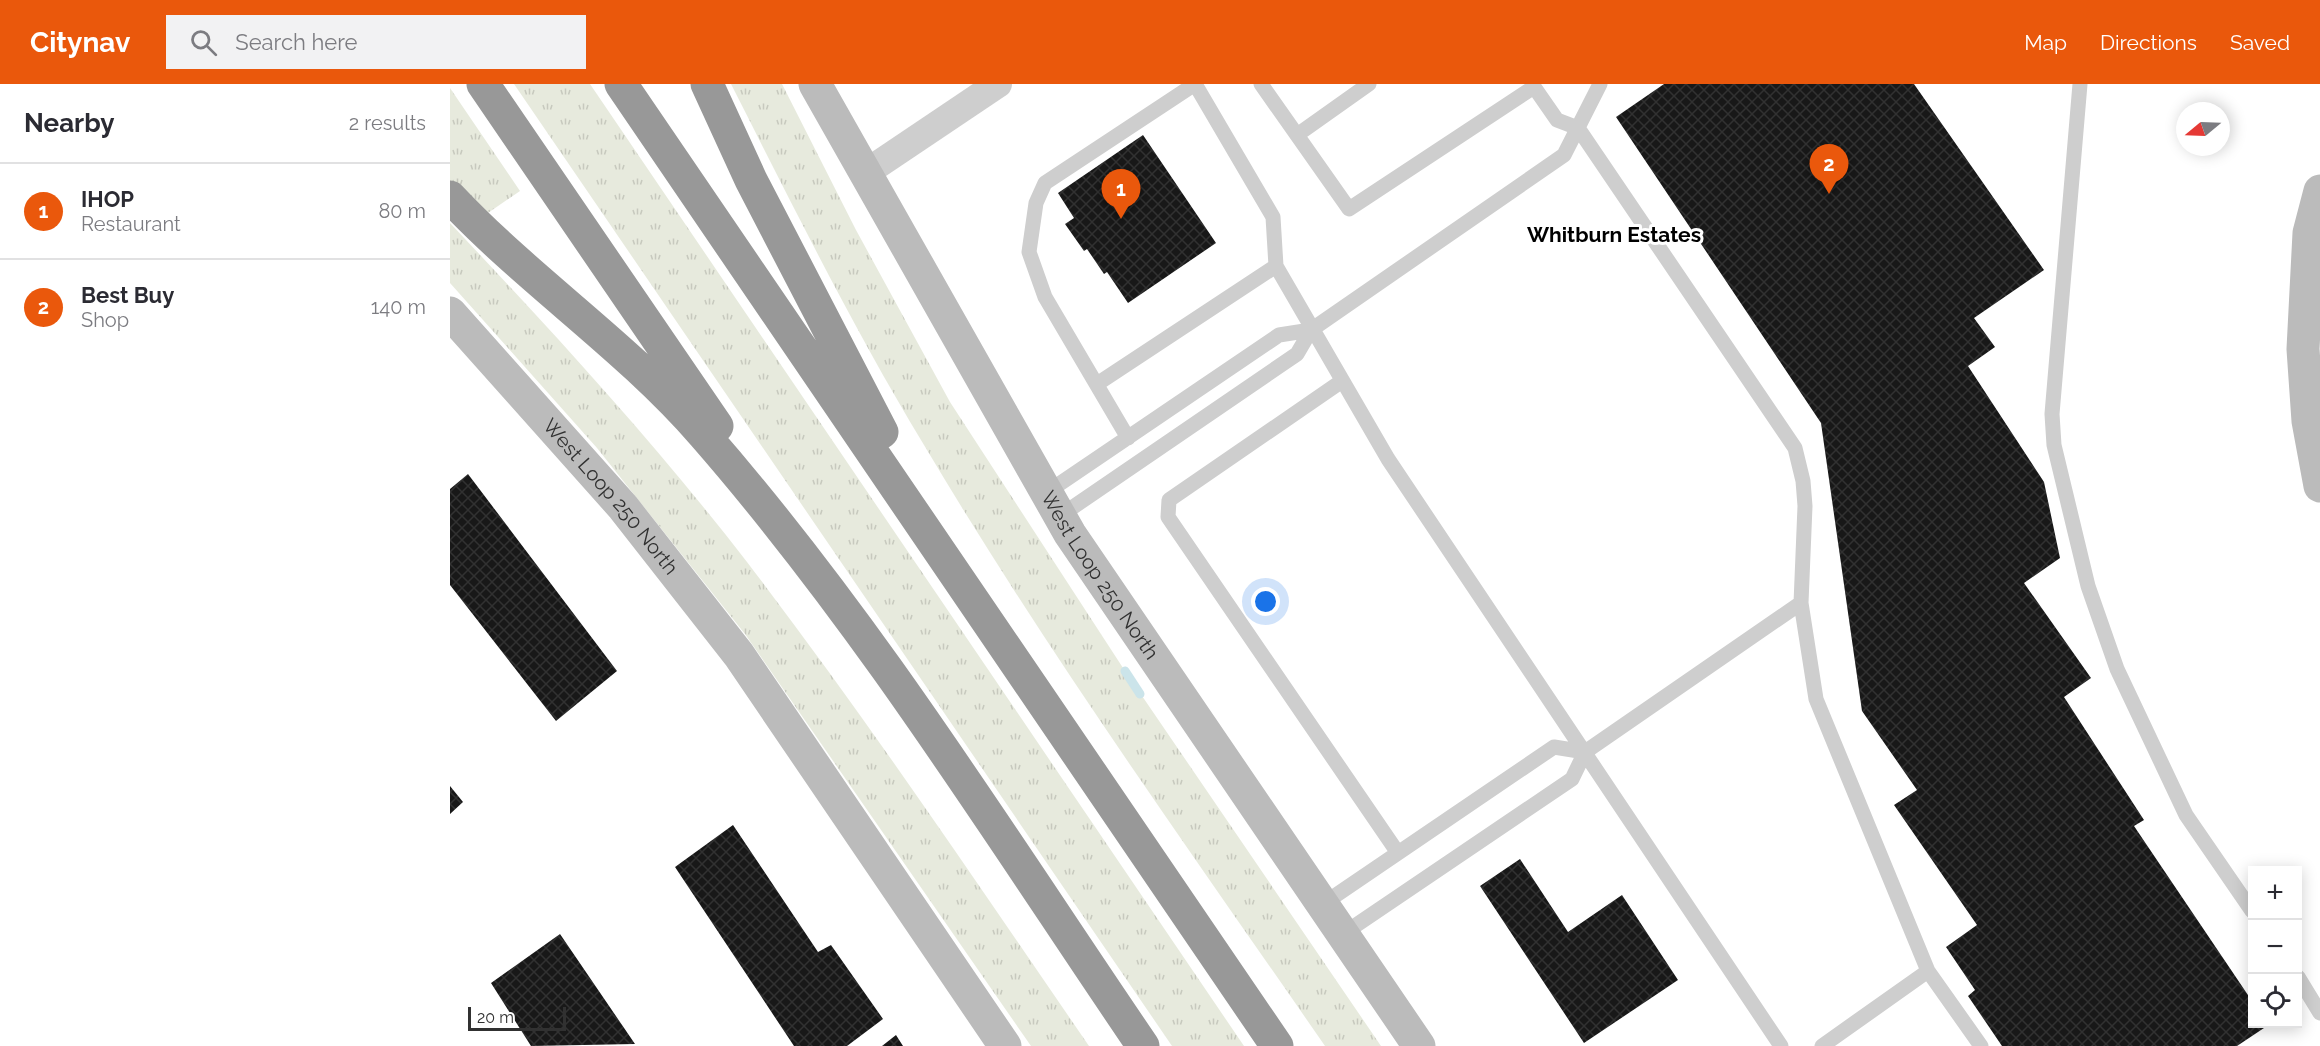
<!DOCTYPE html>
<meta charset="utf-8">
<style>
:root{--surface:#fff;--page:#f2f2f3;--text:#2b2b33;--muted:#7c7c81;--line:#e1e1e2;--accent:#ea580c}
body{margin:0;font-family:Raleway,sans-serif;background:var(--page);color:var(--text)}
.controls{position:absolute;right:18px;bottom:18px;display:grid;overflow:hidden;border-radius:0px;box-shadow:0 3px 15px #0003}
.controls button{width:54px;height:54px;display:grid;place-items:center;padding:0;border:0;border-bottom:2px solid var(--line);background:var(--surface);color:var(--text);font:30px sans-serif}
.compass{position:absolute;left:1726px;top:18px;width:54px;height:54px;border-radius:50%;background:var(--surface);box-shadow:0 3px 15px #0003;rotate:251deg}
.scale{position:absolute;left:18px;bottom:15px;width:98px;box-sizing:border-box;padding-left:6px;border:3px solid #313131;border-top:0;font-size:16px;line-height:21px;white-space:nowrap;color:#313131;-webkit-text-stroke:4px #fff;paint-order:stroke}
.you{position:absolute;left:816px;top:518px;width:21px;height:21px;margin:-15px;border:4px solid #fff;border-radius:50%;background:#1a73e8;box-shadow:0 0 0 9px #1a73e833}
.badge{display:grid;place-items:center;width:39px;height:39px;border-radius:50%;background:var(--accent);color:#fff;font-size:20px;font-weight:700}
.pin{position:absolute;translate:-50% -50px;filter:drop-shadow(0 2px 3px #0008)}
.pin::after{content:'';position:absolute;top:32px;width:21px;height:18px;background:inherit;clip-path:polygon(0 0,100% 0,50% 100%)}
.list{margin:0;padding:0;list-style:none}
h2{display:flex;justify-content:space-between;align-items:center;height:78px;margin:0;padding:0 24px;font-size:26px}
h2 small{font-size:20px;font-weight:400;color:var(--muted)}
.list li{display:grid;grid-template-columns:39px 1fr auto;gap:18px;align-items:center;box-sizing:border-box;height:96px;padding:0 24px;border-top:2px solid var(--line)}
.list b{display:block;font-size:22px;white-space:nowrap}
.list p{margin:0;font-size:20px;white-space:nowrap;color:var(--muted)}
.list em{font-size:20px;font-style:normal;color:var(--muted)}
.icon{flex:none;width:33px;height:33px;fill:none;stroke:currentColor;stroke-width:2;stroke-linecap:round;stroke-linejoin:round}
.map{position:relative;flex:none;width:1870px;height:962px;overflow:hidden}
header{display:flex;align-items:center;gap:36px;box-sizing:border-box;height:84px;padding:0 30px;background:var(--accent);color:#fff}
header strong{font-size:28px}
nav{display:flex;gap:33px;margin-inline-start:auto;font-size:21px}
.search{width:420px;height:54px;background:var(--page);display:flex;align-items:center;gap:15px;box-sizing:border-box;padding:0 21px;border-radius:0px;color:var(--muted);font-size:22px}
main{display:flex}
aside{flex:1;background:var(--surface)}
.map>svg:first-child{display:block}
.grass{fill:url(#grass-tufts)}
.lines{fill:none;stroke-linecap:round;stroke-linejoin:round}
.stream{stroke:#cbe4ea;stroke-width:9}
.building{fill:url(#building-cross-hatch)}
.lane{stroke:#cecece;stroke-width:15}
.street{stroke:#cecece;stroke-width:28}
.secondary{stroke:#bbb;stroke-width:33}
.highway{stroke:#989898;stroke-width:33}
.labels{text-anchor:middle;stroke-width:6;stroke-linejoin:round;paint-order:stroke}
.street-label{font-size:20px;fill:#313131;stroke:#fff}
.neighbourhood-label{font-size:21px;font-weight:bold;fill:#000;stroke:#fff}
</style>
<header>
<strong>Citynav</strong>
<div class="search"><svg class="icon" aria-label="search" viewBox="0 0 24 24"><circle cx="10" cy="10" r="6"/><path d="M15 15l6 6"/></svg>Search here</div>
<nav><a>Map</a><a>Directions</a><a>Saved</a></nav>
</header>
<main>
<aside>
<h2>Nearby<small>2 results</small></h2>
<ul class="list">
<li><span class="badge">1</span><div><b>IHOP</b><p>Restaurant</p></div><em>80 m</em></li>
<li><span class="badge">2</span><div><b>Best Buy</b><p>Shop</p></div><em>140 m</em></li>
</ul>
</aside>
<div class="map">
<svg width="1870" height="962" viewBox="0 0 1870 962">
<defs>
<pattern id="grass-tufts" width="24" height="20" patternUnits="userSpaceOnUse" patternTransform="scale(1.5)"><rect width="24" height="20" fill="#e7eadd"/><path d="M3 7l-1-3M5 7V3M7 7l1-3M15 17l-1-3M17 17v-4M19 17l1-3" fill="none" stroke="#c7c9be"/></pattern>
<pattern id="building-cross-hatch" width="8" height="8" patternUnits="userSpaceOnUse" patternTransform="scale(1.5)"><rect width="8" height="8" fill="#181818"/><path d="M0 0l8 8M0 8l8-8" fill="none" stroke="#313131"/></pattern>
</defs>
<rect width="100%" height="100%" fill="#fff"/>
<!-- grass -->
<path class="grass" d="M64 0H140L794 962H722Z
M281 0H332L406 146 500 318 675 587 931 962H875C738 764 597 568 474 361 403 244 343 122 281 0Z
M0 4 70 107 35 131 0 97Z
M0 139C103 248 205 359 297 478 417 635 527 799 639 962H581L295 550 147 364 0 199Z"/>
<g class="lines">
<!-- stream -->
<path class="stream" d="M675 587 690 610"/>
</g>
<!-- building -->
<path class="building" d="M1214 0H1464L1594 186 1524 234 1545 263 1518 282 1594 398 1610 474 1574 499 1641 594 1614 613 1694 736 1684 742 1802 917V940H1820L1787 962H1552L1518 912 1525 906 1496 863 1527 841 1444 721 1467 706 1412 627 1371 339 1166 33Z
M693 51 766 159 678 219 657 188 654 190 637 165 634 167 615 140 624 134 608 109Z
M18 390 167 587 106 637 0 501V405Z
M0 702 13 718 0 730Z
M283 741 368 868 381 861 433 935 397 962H344L225 783Z
M1070 775 1118 848 1172 811 1228 896 1134 959 1030 802Z
M110 850 185 960 81 962 41 899Z
M446 951 453 962H432Z"/>
<g class="lines">
<!-- lane -->
<path class="lane" d="M811 0 899 125 1084 3
M1082 0 1107 36 1128 44 1345 364 1353 397 1355 422 1351 519 1366 615 1478 887 1531 962
M1630 0 1602 330 1604 361 1638 502 1667 585 1736 731 1802 827
M847 51 919 0
M826 182 938 375 1331 962
M892 297 719 416 718 433 948 769
M647 300 826 182 823 133 745 0 595 99 586 119 579 168 595 213 678 354
M596 409 829 251 861 246 1114 71 1150 0
M610 432 847 270 861 246
M873 820 1104 663 1135 668
M893 850 1122 695 1135 668 1351 519
M1848 893 1870 929
M1372 962 1478 887"/>
<!-- street -->
<path class="street" d="M414 90 548 0"/>
<!-- secondary -->
<g class="secondary">
<path id="s1" d="M365 0 620 450 969 962"/>
<path d="M1870 107 1859 149 1853 265 1858 337 1870 402"/>
<path id="s2" d="M0 229 173 423 289 571 555 962"/>
</g>
<!-- highway -->
<path class="highway" d="M33 0 267 342
M171 0 827 962
M257 0 301 96 432 348
M0 113C80 198 178 263 254 351 419 540 552 755 693 962"/>
</g>
<g class="labels">
<!-- street labels -->
<g class="street-label">
<text dy="7" stroke="none"><textPath href="#s2" startOffset="244">West Loop 250 North</textPath></text>
<text dy="7" stroke="none"><textPath href="#s1" startOffset="568">West Loop 250 North</textPath></text>
</g>
<!-- neighbourhood labels -->
<g class="neighbourhood-label">
<text x="1164" y="158">Whitburn Estates</text>
</g>
</g>
</svg>
<div class="controls">
<button>+</button>
<button>−</button>
<button><svg class="icon" aria-label="locate" viewBox="0 0 24 24"><circle cx="12" cy="12" r="6"/><path d="M12 2v4M12 18v4M2 12h4M18 12h4"/></svg></button>
</div>
<svg class="compass" viewBox="-18 -18 36 36"><path d="M0-13l5 13h-10z" fill="#e53935"/><path d="M0 13l5-13h-10z" fill="#7c7c81"/></svg>
<div class="scale">20 m</div>
<div class="you"></div>
<div class="pin badge" style="left:671px;top:135px">1</div>
<div class="pin badge" style="left:1379px;top:110px">2</div>
</div>
</main>
